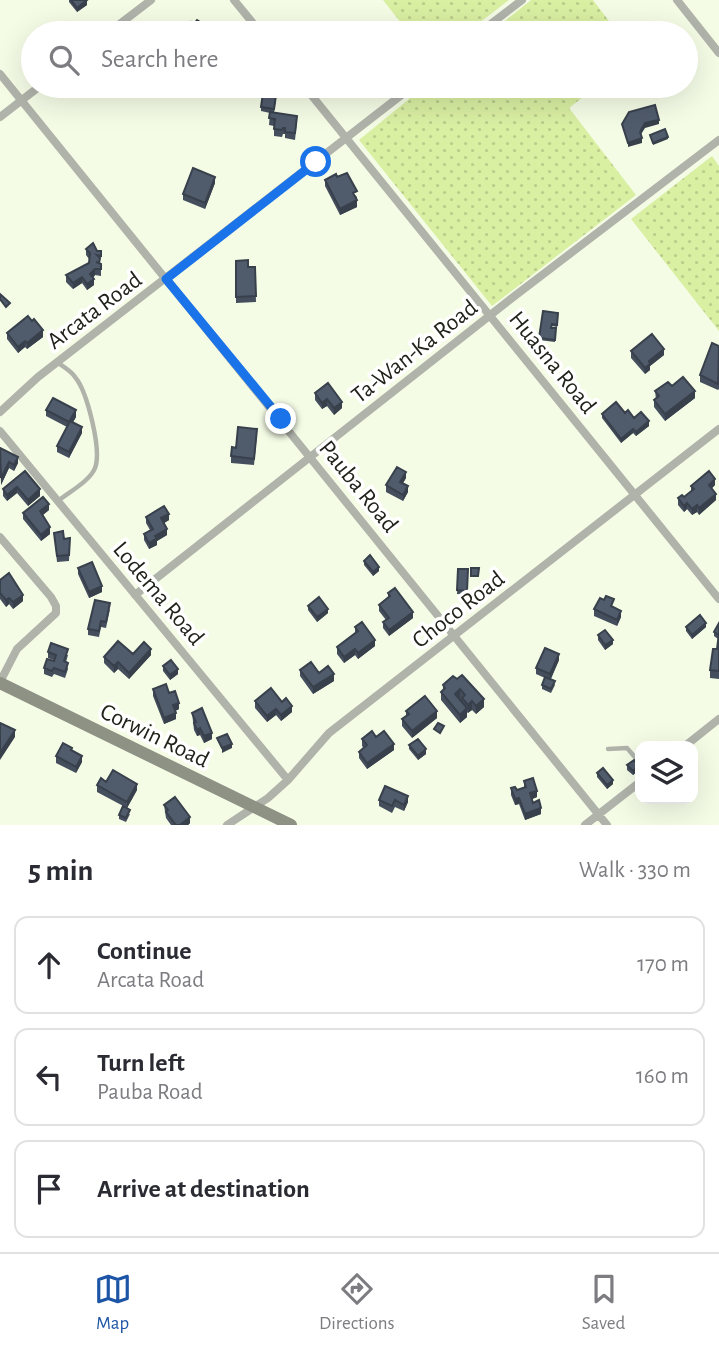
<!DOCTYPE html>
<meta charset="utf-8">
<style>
:root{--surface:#fff;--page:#f2f2f3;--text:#2b2b33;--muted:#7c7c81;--line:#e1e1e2;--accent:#1c54a6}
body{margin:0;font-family:"Alegreya Sans",sans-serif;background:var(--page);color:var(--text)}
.controls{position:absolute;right:21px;bottom:21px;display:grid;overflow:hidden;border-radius:14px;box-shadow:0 7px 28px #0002}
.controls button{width:63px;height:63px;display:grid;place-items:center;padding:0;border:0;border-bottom:2px solid var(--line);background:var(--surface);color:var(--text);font:35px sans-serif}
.stop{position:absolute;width:21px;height:21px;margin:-16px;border:5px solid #1a73e8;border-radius:50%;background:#fff}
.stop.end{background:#1a73e8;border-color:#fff;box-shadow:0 2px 7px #0008}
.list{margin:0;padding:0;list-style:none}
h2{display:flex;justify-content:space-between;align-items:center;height:91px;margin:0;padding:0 28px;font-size:30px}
h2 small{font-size:23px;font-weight:400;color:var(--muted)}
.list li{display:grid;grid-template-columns:46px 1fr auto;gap:21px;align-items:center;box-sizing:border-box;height:98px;margin:0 14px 14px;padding:0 14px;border:2px solid var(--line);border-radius:14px}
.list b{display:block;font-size:26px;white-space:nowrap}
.list p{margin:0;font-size:23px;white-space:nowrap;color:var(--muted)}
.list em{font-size:23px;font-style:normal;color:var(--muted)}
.icon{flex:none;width:38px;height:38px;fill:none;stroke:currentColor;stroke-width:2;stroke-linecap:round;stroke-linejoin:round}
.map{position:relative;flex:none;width:719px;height:825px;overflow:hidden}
.search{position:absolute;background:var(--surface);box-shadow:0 7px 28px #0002;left:21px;right:21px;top:21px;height:77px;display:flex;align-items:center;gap:18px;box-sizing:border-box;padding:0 24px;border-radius:38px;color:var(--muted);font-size:26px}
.sheet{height:427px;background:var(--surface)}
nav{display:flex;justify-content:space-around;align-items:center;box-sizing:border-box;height:98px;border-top:2px solid var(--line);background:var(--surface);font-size:19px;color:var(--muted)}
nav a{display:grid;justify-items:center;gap:4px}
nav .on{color:var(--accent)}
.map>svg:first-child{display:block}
.grass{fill:url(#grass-dots)}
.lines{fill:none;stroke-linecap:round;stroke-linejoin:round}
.service{stroke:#b0b3aa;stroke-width:4.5}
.minor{stroke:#b0b3aa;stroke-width:8}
.secondary{stroke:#8d9284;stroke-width:12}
.wall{fill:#454e5d}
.shaded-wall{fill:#38404c}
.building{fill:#505b6c;stroke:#38404c;stroke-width:2}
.route{stroke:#1a73e8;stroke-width:9}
.labels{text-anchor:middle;stroke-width:7;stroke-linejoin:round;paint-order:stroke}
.street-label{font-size:24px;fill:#21231b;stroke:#fff}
</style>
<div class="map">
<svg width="719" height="825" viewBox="0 0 719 825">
<defs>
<pattern id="grass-dots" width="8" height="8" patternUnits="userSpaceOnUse" patternTransform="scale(1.75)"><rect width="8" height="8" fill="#d9efa2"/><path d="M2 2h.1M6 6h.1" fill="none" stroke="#bacd8b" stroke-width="1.8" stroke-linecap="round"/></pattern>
</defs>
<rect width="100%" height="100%" fill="#f5fce6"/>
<!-- grass -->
<path class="grass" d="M383 0H509L466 33H409Z
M531 0H593L618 33H490Z
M425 86H597L569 108 636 195 492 306 359 140Z
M712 156 719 166V331L631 219Z"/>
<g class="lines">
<!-- service -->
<path class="service" d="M58 501C69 492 90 481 95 468 102 450 87 391 75 377 71 371 64 367 58 363
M608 749 627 748 640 763"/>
<!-- minor -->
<path class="minor" d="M234 0 261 33
M677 0 719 53
M108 33 151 0
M479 33 522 0
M0 74 607 825
M304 86 719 599
M0 117 40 86
M0 412 38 377 413 86
M0 431 288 780
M0 537 51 597 56 606V613L17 649 0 682
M135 595 512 298 719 140
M685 746 719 719
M227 825 268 798 288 780 329 733 719 429
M585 825 640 782"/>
<!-- secondary -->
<path class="secondary" d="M0 683 291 825"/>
</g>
<!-- wall -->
<path class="wall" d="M69 0H87V5L77 12 69 2Z
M160 86H171L168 91Z
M276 99 274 113 297 122 295 140 285 138V134H283L282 137 274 136V126L269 125 270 113 261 111V107Z
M337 177 357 197V207L340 215 325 186V180Z
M215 183 205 209 183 200V194Z
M86 249 101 251 100 262 101 264V276L95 275 93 278 94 285 87 290 82 283 73 289 66 282V275L89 263V259L86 255Z
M236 261 248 267H255L256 302 236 303Z
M543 311 558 313 557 327 552 326V328H556L555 342 539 340Z
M7 333 43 337 27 349 25 347 18 353 7 339Z
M719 346V389L718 390 700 382V375Z
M631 351 664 355 650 366V370L645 374 631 358Z
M672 386 695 398 665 421 654 407V400L656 399 655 391Z
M315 393 342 408 334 415 327 406 322 409 315 400Z
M46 410 76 417 73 422 82 433 69 458 57 452V446L67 427 46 416Z
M625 413 649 426 636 436 633 433 621 443 602 418V414Z
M257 435 254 465 231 463V456L236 448Z
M0 448 18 463 14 471 9 468 1 485Z
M25 471 40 496 28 506 17 493 7 501 3 496V489Z
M406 478 403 483 408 492 403 501 386 492V485Z
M715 485 712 488 716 500 699 515 697 512 692 515 687 509 684 512 678 505V498L684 497 691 491V486Z
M49 510 43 515 50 534 41 541 23 519V513Z
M146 517 169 520 164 523 167 535 157 541V545L149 549 144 540V534L150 530 146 523Z
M54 533 64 539 70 538 69 561 57 562Z
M364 561 379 571 373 576 364 565Z
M78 568 102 592 89 598 78 574Z
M458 569H468L467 595 457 594Z
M0 580 23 601 13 609 9 604 6 607 0 599Z
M388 593 413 618 389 636 383 628V622L386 620 379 611V605L388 598Z
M308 606 328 613 317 622 308 610Z
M614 606 613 607 621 617 617 626 594 616V609Z
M110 609 106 628 101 627 99 637 88 635V629Z
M719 623V679L710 678V670L717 649 718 639 714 636V632Z
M355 627 375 646 358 659 355 655 344 663 337 654V647L355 633Z
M686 627H706L692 639 686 631Z
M598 635 613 644 605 650 598 640Z
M48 652 68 655 66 662 68 669 65 678 54 674 52 677 44 674V668L54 660 48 658Z
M133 654 151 655 129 679 118 669 114 673 104 663V657Z
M559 660 551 679 555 685 551 693 542 689V685L545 678 536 674V668Z
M163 666 178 674 170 680 163 671Z
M300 670 319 673 334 681 313 694 300 676Z
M453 676 484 707 476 714 472 710 467 713V717L460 723 441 700V692L443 690V685Z
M153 689 169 693 179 709 175 711 176 719 164 724 153 696Z
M255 701 282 702 292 712 281 721 276 715 267 722 255 708Z
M406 711 437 718 412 738 402 726V719L406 716Z
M192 713 212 739 204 743 200 735 197 736 194 730Z
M376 737 394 750 367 769 359 758V752L364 748 362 746V739Z
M409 745 426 754 418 760 409 749Z
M72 750 82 762 76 773 56 763V756Z
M627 765 639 770 633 775 627 770Z
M597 773 613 784 607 789 597 777Z
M524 781 537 797 532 799 533 803 541 814 525 820 519 804 515 805 511 795V788L517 790 524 787Z
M106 782 137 790 127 808 97 792V785Z
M385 786 408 802 404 811 395 807 392 813 379 806V800Z
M164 805 190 823 188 825H171L166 818Z
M130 814 126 822 119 819V815Z"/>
<!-- shaded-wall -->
<path class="shaded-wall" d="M87 0V5L77 12V8Z
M659 120V124L645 128 640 136V132L645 123Z
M668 137V139L653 145V143Z
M642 138V143L628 147V143Z
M215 177V183L205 209V203Z
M357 200V207L340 215V209Z
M95 269V275L90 281V274Z
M82 277V283L73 289V283Z
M94 279V285L87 290V284Z
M43 330V337L27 349V343Z
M25 341V347L18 353V347Z
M664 349V355L650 366V370L645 374V368L649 361Z
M695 391V398L665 421V414Z
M327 399V406L322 409V403Z
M342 402V408L334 415V408Z
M76 410V417L69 429V422Z
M649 421V426L636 436V432Z
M82 427V433L69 458V452Z
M633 429V433L621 443V439Z
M18 457V463L14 471V465Z
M9 462V468L1 485V478Z
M406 472V478L400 488V482Z
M715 479V485L709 491V485Z
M408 486V492L403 501V495Z
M17 487V493L7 501V495Z
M40 489V496L28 506V500Z
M716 494V500L699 515V508Z
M687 503V509L684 512V506Z
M49 504V510L40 517V511Z
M697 505V512L692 515V509Z
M169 514V520L161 525V518Z
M50 527V534L41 541V535Z
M167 529V535L157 541V545L149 549V543L155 536Z
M379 567V571L373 576V572Z
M102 586V592L89 598V592Z
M23 595V601L13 609V602Z
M9 598V604L6 607V600Z
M328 609V613L317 622V617Z
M621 611V617L617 626V620Z
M413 612V618L389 636V630Z
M706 623V627L692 639V635Z
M375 640V646L358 659V653Z
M613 640V644L605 650V645Z
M151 649V655L129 679V673Z
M355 649V655L344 663V657Z
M559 654V660L550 680V674Z
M118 662V669L114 673V666Z
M178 669V674L170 680V675Z
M334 674V681L313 694V687Z
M460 689V698L455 702V694Z
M484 699V707L476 714V706Z
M472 701V710L468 713V705Z
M179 703V709L173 712V705Z
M292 706V712L281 721V715Z
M467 708V717L460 723V715Z
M276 709V715L267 722V716Z
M437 711V718L412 738V731Z
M176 713V719L164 724V718Z
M200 728V735L197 736V730Z
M15 730V737L0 760V753Z
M212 733V739L204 743V736Z
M232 744V748L222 753V748Z
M394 744V750L367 769V763Z
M426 749V754L418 760V756Z
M82 756V762L76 773V767Z
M639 766V770L633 775V771Z
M613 780V784L607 789V785Z
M137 784V790L127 808V802Z
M537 791V797L530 800V793Z
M408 796V802L404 811V805Z
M519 798V804L515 805V799Z
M541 808V814L525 820V814Z
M190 817V823L188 825H180Z"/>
<!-- building -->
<path class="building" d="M71 0H87L77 8Z
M197 20 206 26 202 32 205 33H179L182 28 186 31 191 22 194 24Z
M263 93 276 95 274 109 261 107Z
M655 105 659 120 645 123 640 132 642 138 628 143 622 124 629 112Z
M270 112 297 116 295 133 285 132V128H283L282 130 274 129 275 119 269 118Z
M665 129 668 137 653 143 650 135Z
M193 168 215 177 205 203 183 194Z
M347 173 357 191 353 193 357 200 340 209 325 180 336 174 337 177Z
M93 243 97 251H101V256L97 255 100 258 99 263 96 262 101 264V269H95L90 274 94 279 87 284 82 277 73 283 66 275 89 263 90 253 86 249Z
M248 260V267H255L256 296 236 297V261Z
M0 294 10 303 6 307 0 299Z
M543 311 558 313 557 325 552 324 551 328H556L555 340 539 338Z
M28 316 32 321 34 319 43 330 27 343 25 341 18 347 7 333Z
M652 334 664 349 649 361 650 364 645 368 631 351Z
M712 343 719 346 718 384 700 375Z
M683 377 695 391 665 414 654 400 659 396 655 391 668 382 672 386Z
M328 383 342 402 334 408 327 399 322 403 315 393Z
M53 398 76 410 69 422 46 410Z
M616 402 625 413 628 410 634 418 641 412 649 421 636 432 633 429 621 439 602 414Z
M70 421 82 427 69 452 57 446Z
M238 427 257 429 254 459 231 456 232 447 236 448Z
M0 448 18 457 14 465 9 462 1 478Z
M397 467 406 472 400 482 408 486 403 495 386 485Z
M25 471 40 489 28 500 17 487 7 495 3 489Z
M709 471 715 479 709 485 716 494 699 508 697 505 692 509 687 503 684 506 678 498 682 495 684 497 694 489 691 486Z
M43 497 49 504 40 511 50 527 41 535 23 513Z
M164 506 169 514 161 518 167 529 155 536 157 538 149 543 144 534 153 529 146 517Z
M63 531 64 539 70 538 69 555 57 556 54 533Z
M370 555 379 567 373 572 364 561Z
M92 562 102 586 89 592 78 568Z
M471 568H479L478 576H471Z
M458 569H468L467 591 457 590Z
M9 573 23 595 13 602 9 598 6 600 0 593V580Z
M395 588 413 612 389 630 383 622 389 618 379 605 390 596 388 593Z
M606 596 614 599 611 606 621 611 617 620 594 609 600 598 604 600Z
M319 597 328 609 317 617 308 606Z
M95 600 110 603 106 622 101 621 99 631 88 629Z
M700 615 706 623 692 635 686 627Z
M362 622 375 640 358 653 355 649 344 657 337 647 358 631 355 627Z
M719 623V635L714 632Z
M605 630 613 640 605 645 598 635Z
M719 633V671L710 670 713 649H717Z
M118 641 133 654 144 642 151 649 129 673 118 662 114 666 104 657Z
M51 643 68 649 64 661 68 663 65 672 54 668 52 671 44 668 47 659 54 661 56 655 48 652Z
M545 648 559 654 550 674 536 668Z
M171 660 178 669 170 675 163 666Z
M311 662 319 673 328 666 334 674 313 687 300 670Z
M462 675 484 699 476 706 472 701 468 705 462 698 465 695 460 689 455 694 467 708 460 715 441 692 445 688 443 685 453 676 457 679Z
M545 677 555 681 551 689 542 685Z
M166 684 169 693 175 691 179 703 173 705 176 713 164 718 153 689Z
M271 688 282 702 286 698 292 706 281 715 276 709 267 716 255 701Z
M425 696 437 711 412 731 402 719 409 714 406 711Z
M202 708 212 733 204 736 200 728 197 730 194 723 196 722 192 713Z
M0 723 15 730 0 753Z
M438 723 444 726 440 733 434 729Z
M372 731 376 737 384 731 394 744 367 763 359 752 367 745 362 739Z
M227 734 232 744 222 748 217 738Z
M418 739 426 749 418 756 409 745Z
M63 743 72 748 71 750 82 756 76 767 56 756Z
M634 760 639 766 633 771 627 765Z
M603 768 613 780 607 785 597 773Z
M113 770 137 784 127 802 97 785 101 778 106 782Z
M533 778 537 791 530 793 533 803 539 800 541 808 525 814 519 798 515 799 511 788 515 787 517 790 526 787 524 781Z
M385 786 408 796 404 805 395 800 392 806 379 800Z
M175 797 190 817 180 825H176L166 812 168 810 164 805Z
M123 806 130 810 126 818 119 815Z"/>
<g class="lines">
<!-- route -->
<path class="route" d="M281 419 166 279 316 162"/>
</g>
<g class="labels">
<!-- street labels -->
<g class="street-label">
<text transform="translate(94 310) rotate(-37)" y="8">Arcata Road</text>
<text transform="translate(414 351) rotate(-38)" y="8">Ta-Wan-Ka Road</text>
<text transform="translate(553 362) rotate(51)" y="8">Huasna Road</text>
<text transform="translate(359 486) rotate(51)" y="8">Pauba Road</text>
<text transform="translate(159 593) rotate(50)" y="8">Lodema Road</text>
<text transform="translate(458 609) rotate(-38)" y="8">Choco Road</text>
<text transform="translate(155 735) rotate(26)" y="8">Corwin Road</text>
</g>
</g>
</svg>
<div class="controls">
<button><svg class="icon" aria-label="layers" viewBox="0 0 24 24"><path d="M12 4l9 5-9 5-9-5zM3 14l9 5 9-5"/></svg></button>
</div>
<div class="stop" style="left:316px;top:162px"></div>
<div class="stop end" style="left:281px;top:419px"></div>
<div class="search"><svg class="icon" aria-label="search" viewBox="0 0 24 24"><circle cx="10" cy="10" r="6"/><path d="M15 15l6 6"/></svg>Search here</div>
</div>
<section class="sheet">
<h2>5 min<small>Walk · 330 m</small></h2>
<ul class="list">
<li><svg class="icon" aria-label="ahead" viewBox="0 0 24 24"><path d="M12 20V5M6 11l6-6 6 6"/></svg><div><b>Continue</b><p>Arcata Road</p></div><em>170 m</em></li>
<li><svg class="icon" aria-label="left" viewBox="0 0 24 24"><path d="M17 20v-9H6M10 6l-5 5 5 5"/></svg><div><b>Turn left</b><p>Pauba Road</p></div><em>160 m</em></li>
<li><svg class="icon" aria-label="arrive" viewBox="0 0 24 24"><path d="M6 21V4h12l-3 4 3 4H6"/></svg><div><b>Arrive at destination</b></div></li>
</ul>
</section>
<nav>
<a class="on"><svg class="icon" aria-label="map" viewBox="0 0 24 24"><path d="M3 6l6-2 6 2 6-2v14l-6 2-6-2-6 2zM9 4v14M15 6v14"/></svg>Map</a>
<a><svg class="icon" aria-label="directions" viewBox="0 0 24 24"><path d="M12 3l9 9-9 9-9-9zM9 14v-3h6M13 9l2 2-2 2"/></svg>Directions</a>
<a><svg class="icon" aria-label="saved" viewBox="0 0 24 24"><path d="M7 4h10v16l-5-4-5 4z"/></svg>Saved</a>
</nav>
